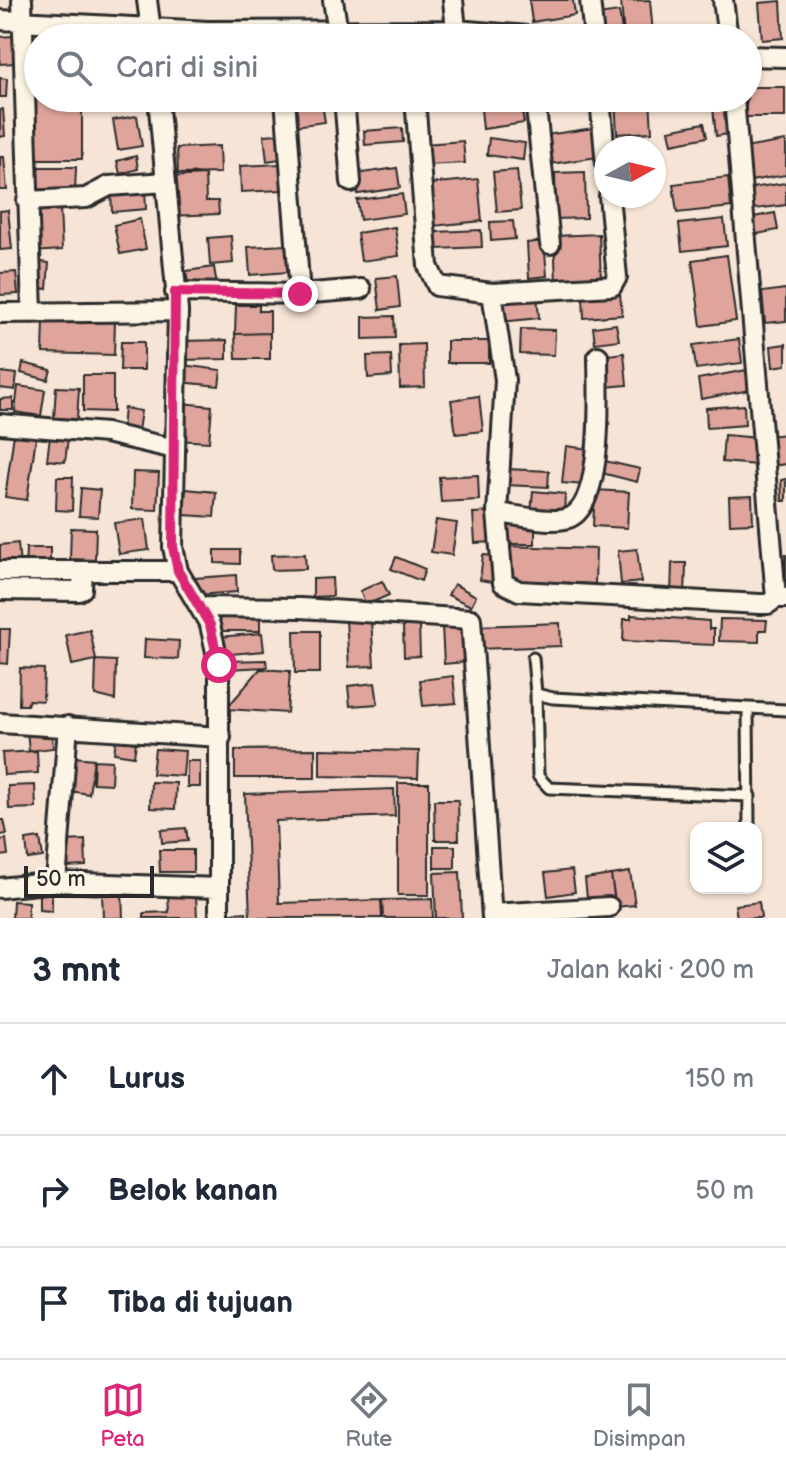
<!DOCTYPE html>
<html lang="id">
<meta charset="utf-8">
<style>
:root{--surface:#fff;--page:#f2f2f3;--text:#1f2937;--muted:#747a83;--line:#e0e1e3;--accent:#db2777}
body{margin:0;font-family:"Balsamiq Sans",sans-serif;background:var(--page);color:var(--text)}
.controls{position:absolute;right:24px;bottom:24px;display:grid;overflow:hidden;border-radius:16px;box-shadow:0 2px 6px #0004}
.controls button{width:72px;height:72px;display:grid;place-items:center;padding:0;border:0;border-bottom:2px solid var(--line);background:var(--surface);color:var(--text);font:40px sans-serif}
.compass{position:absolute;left:594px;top:136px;width:72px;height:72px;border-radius:50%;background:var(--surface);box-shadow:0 2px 6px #0004;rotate:82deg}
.scale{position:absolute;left:24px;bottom:20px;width:130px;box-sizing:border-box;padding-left:8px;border:4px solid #2b2b2b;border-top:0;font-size:22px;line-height:28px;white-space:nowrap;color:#2b2b2b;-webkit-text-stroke:6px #fcf5e5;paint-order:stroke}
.stop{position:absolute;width:24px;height:24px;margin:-18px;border:6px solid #db2777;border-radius:50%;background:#fff}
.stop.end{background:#db2777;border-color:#fff;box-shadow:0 2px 8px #0008}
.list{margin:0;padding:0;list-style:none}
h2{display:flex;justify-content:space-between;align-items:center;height:104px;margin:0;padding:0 32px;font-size:34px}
h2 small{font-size:26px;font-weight:400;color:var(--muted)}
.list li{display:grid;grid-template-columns:52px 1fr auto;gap:24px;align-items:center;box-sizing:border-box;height:112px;padding:0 32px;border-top:2px solid var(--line)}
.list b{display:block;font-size:30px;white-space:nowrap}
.list em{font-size:26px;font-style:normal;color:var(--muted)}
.icon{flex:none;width:44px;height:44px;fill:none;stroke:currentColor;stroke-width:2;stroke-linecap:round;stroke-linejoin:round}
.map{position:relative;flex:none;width:786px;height:918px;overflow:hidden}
.search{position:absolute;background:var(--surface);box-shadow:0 2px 6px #0004;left:24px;right:24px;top:24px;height:88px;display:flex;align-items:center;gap:20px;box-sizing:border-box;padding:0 28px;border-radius:44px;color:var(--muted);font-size:30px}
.sheet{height:440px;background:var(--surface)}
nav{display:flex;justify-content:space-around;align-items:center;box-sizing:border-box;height:112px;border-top:2px solid var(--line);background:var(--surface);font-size:22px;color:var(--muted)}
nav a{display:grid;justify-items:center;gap:4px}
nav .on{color:var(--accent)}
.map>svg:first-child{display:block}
.building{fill:#dfa59c;stroke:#2b2b2b;stroke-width:2}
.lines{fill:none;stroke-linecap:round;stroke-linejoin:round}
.service-casing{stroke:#2b2b2b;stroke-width:15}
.minor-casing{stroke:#2b2b2b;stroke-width:24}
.service{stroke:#fcf5e5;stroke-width:9}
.minor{stroke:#fcf5e5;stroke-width:18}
.route{stroke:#db2777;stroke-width:10}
</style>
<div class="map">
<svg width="786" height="918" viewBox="0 0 786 918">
<rect width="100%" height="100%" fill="#f6e5d6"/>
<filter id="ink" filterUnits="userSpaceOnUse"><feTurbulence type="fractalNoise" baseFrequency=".0125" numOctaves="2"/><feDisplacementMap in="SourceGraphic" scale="16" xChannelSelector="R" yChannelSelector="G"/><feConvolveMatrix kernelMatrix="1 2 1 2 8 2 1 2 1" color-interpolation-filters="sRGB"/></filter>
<g filter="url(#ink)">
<!-- building -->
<path class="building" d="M529 0H573L575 15 532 22Z
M650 0 653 34 624 37 621 1Z
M781 1 783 38 762 40 759 3Z
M619 12 623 36 600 38 597 15Z
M37 29 78 31V38H38L35 60Z
M96 33 126 35V38H96Z
M13 36 16 63 0 64V37Z
M34 77H38V98H82V159H33Z
M0 78 7 79 6 97H0Z
M748 87H785V117H745Z
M103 98H127V110L103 109Z
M321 98 325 122 295 126 292 102Z
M346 98H387L347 105Z
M473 98H511L474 102Z
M551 98H582L584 107 553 111Z
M615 98H650L652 132 617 134Z
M712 98H730L734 133 716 136Z
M521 104 524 123 483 129 481 109Z
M3 109 5 136 0 137V110Z
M137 116 142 146 118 150 113 120Z
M704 123 707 137 672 144 669 130Z
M402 128 403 142 365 145 364 131Z
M594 128 598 157 550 164 546 135Z
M278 134 280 159 267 161 264 135Z
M489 138 525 143 523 160 487 155Z
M463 141 465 163 426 165 424 144Z
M786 141V175L750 181 744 148Z
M219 146 220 173 178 174 177 148Z
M136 156 138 169 120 174 117 161Z
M0 157H4L7 190H0Z
M281 164 282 190 241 192 240 166Z
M36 167H76L75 193H35Z
M397 168 400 188 358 194 355 174Z
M517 170 521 210 497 212 493 172Z
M585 172 586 218 556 219 555 173Z
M205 175 206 201H218L219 214 169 216 167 177Z
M728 177 731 207 677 213 673 184Z
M478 179 482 221 433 226 428 184Z
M786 183V205L747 210 744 189Z
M145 189 146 209 112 212 111 191Z
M402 194 405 214 360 220 357 200Z
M60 208 62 250 33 252 31 210Z
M8 210 12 249 0 250V211Z
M775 213 778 230 751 235 748 218Z
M140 219 146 249 120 254 114 225Z
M724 219 727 246 682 251 679 224Z
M513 221 515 239 491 241 490 222Z
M395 227 399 256 361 261 357 233Z
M481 230 482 247 437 249 436 232Z
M599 234 601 280 556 282 554 236Z
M231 236 233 263 210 265 208 238Z
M544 241 547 276 529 278 527 243Z
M286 245 288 272 250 275 248 247Z
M727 255 736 321 701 326 692 260Z
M35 261 49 263 47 289 33 287Z
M214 267 217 286 189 290 186 271Z
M16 272 18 294 0 295V273Z
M397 276 400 307 380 310 376 278Z
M786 289V321L765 323 762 292Z
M537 294 539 318 501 322 498 298Z
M620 294 622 315 584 318 583 296Z
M236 305H259V311H270V333L235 334Z
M394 316 395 338 363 339V317Z
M44 320 115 321 114 355 43 353Z
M616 324 619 340 595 343 593 327Z
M521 329 555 330 554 355 520 354Z
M270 333V359H236L235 334Z
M739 339 742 363 696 369 693 345Z
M227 340V359L180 360 179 341Z
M447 341H489V363H447Z
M121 342H144V370H120Z
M424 344 425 387 400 388 399 345Z
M786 344V365L773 367 771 346Z
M624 353 627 385 605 387 601 356Z
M391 355 392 376 368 378 367 356Z
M23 363 51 370 48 380 21 373Z
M182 365 221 370 219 386 180 382Z
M747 370 750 390 701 399 698 379Z
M0 372 17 374 15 390 0 388Z
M83 375H113V412L83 411Z
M18 386 45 390 41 416 15 412Z
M56 387 79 388 77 419 54 418Z
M479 396 483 431 456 434 451 400Z
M13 398V410H0V399Z
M180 403 212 406 209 442 177 440Z
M744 405 745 425 707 428 706 408Z
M124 408 141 411 138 431 122 429Z
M14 434 36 437 27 500 5 497Z
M786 434V464L771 466 768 436Z
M724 435 759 438 756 465 722 462Z
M50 436 68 438 65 462 47 460Z
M566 446 589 449 585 485 562 483Z
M605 461 640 469 637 482 602 473Z
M506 469 549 471 548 487 505 485Z
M133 472 159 473 157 510 132 509Z
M478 475 479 500 441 502 439 477Z
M57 477H73L72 511 56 510Z
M786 479V501H782L781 480Z
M81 488 100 490 98 517 79 516Z
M186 489 216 492 214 517 184 515Z
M595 490 629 492 627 528 593 526Z
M533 491 565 494 564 515 531 513Z
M752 496 753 523 730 524 729 497Z
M492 512 494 542 475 543 473 513Z
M145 519 149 550 119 554 114 523Z
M436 520 457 523 452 555 431 552Z
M506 521H535V544H506Z
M71 528 96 529 95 560 70 559Z
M18 543 20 566 0 568V545Z
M504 546 596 549 595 584 503 580Z
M26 548H50V569H25Z
M637 549 641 582 621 584 618 551Z
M215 550H240V564L215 563Z
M305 554 306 569 272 570 271 555Z
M483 555 495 556 492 582 480 580Z
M781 555H786V581H782Z
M396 557 425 569 421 581 391 569Z
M672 563H686L685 597 671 596Z
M236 575 237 592 196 595 195 578Z
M332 578 333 596 313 597V579Z
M382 581 389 595 366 605 360 591Z
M454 584 476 596 471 606 448 595Z
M260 611V631H218L217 612Z
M631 615 709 621V629H714V645L623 641 624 619H631Z
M371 619 374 666 349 667 346 620Z
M720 619 767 620 766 630H759V642L719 641Z
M560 623 561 646 476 649V626Z
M419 625 420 656 404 657 403 626Z
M463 625 465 662 444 664 442 626Z
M0 629H10L8 664 0 663Z
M90 630 96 660 72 665 66 635Z
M294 631H320V673H295Z
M262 633 264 651 220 655 219 637Z
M145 639 179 641 178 659 144 658Z
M96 660 116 661 115 700 95 695Z
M266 660 267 667 228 669V661Z
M20 668 44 669 43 701 29 700 27 705H19Z
M260 669 290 671 287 713 226 709Z
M453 676 456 703 423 706 420 680Z
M375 683 378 704 350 706 348 686Z
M51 727 53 748 29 751 27 730Z
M116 740 136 743 134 756 114 753Z
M155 749 185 751 183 776 152 774Z
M315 749V778H235V750Z
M320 749 419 751 418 778 320 776Z
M37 751 38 773 4 775 2 753Z
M74 757 94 759 89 794 70 791Z
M94 760 112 761 111 784 93 783Z
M187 761H200V787H187Z
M151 782 176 783 175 809 150 808Z
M398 783H429V895H398Z
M35 785 36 808 9 809 8 786Z
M394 789 395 816 276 821 279 903 381 900 382 918H250L245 794Z
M434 800H458L459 840H435Z
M0 820H4L7 834 0 835Z
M186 828 188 841 162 843 161 830Z
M40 838 43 857 28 859 26 840Z
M6 839 8 855 0 856V840Z
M85 840 86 866 66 867 65 841Z
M434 846H455V868H434Z
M159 850H193V872H160Z
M572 870 575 892 548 896 545 873Z
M460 872 462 918H436L434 873Z
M630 872 635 905 616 907 611 875Z
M611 875 615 903 588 907 585 879Z
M39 887H52V911L39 910Z
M122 892 123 918H103L102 893Z
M196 894 197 918H144V913L169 912 168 895Z
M432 899 433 918H383L382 900Z
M13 901 28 902V918H12Z
M759 902 761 918H737L735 905Z
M246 912V918H220V914Z"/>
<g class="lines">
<!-- service casing -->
<g class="service-casing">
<path id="service" d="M533 658 536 694 553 698 786 710
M536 694 538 776 549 788 750 796
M748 709 749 828"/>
</g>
<!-- minor casing -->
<g class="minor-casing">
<path id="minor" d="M22 0 32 313
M147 0 152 38
M333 0 339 38
M453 0 456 30
M590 0 594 38
M723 0 728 38
M0 20 208 31 456 30 552 38
M748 56 786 57
M158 98 178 311 173 547 178 571 210 625 219 665V918
M285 98 300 294
M344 98 351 182
M415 98 428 266 437 286 492 293 612 286 617 277 609 196
M535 98 550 244
M600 98 606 166
M734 98 776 598
M27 201 86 198 109 186 166 182
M175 292 300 294 361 289
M492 293 505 380 497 513 503 583 519 591 760 604H768L776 598H786
M0 313 178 311
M0 424 106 433 175 449
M497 513C517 515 546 523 565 519 606 511 598 389 598 356
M0 571H178
M0 590 79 591 82 589 83 571
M200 607 300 608 471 619 492 918
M0 723 221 737
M56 882 68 726
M0 888 56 882 218 888
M492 914 609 907"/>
</g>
<!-- service -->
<use href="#service" class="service"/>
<!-- minor -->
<use href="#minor" class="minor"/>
</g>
</g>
<g class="lines" filter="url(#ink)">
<!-- route -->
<path class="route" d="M219 665 210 625 178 571 173 547 175 292 300 294"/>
</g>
</svg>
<div class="controls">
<button><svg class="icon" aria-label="layers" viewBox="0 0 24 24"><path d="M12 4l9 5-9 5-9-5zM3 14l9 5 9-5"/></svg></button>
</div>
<svg class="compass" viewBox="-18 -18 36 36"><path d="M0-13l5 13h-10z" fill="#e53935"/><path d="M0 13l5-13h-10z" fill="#747a83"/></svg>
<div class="scale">50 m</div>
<div class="stop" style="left:219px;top:665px"></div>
<div class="stop end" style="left:300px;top:294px"></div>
<div class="search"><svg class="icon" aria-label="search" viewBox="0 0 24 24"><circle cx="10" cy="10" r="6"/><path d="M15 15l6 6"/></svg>Cari di sini</div>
</div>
<section class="sheet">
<h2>3 mnt<small>Jalan kaki · 200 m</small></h2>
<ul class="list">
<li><svg class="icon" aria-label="ahead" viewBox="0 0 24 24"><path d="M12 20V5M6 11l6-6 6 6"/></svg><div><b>Lurus</b></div><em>150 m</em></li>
<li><svg class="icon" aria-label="right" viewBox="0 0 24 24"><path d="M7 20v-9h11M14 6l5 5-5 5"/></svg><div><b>Belok kanan</b></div><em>50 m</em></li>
<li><svg class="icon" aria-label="arrive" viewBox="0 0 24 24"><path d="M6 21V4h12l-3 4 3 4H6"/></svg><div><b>Tiba di tujuan</b></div></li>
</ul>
</section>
<nav>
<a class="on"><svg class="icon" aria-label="map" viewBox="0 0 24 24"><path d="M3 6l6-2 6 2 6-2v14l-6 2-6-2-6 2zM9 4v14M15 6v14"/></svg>Peta</a>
<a><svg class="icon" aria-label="directions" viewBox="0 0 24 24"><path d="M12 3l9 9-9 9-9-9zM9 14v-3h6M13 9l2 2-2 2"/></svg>Rute</a>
<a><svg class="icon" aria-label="saved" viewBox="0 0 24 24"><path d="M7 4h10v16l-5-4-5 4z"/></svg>Disimpan</a>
</nav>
